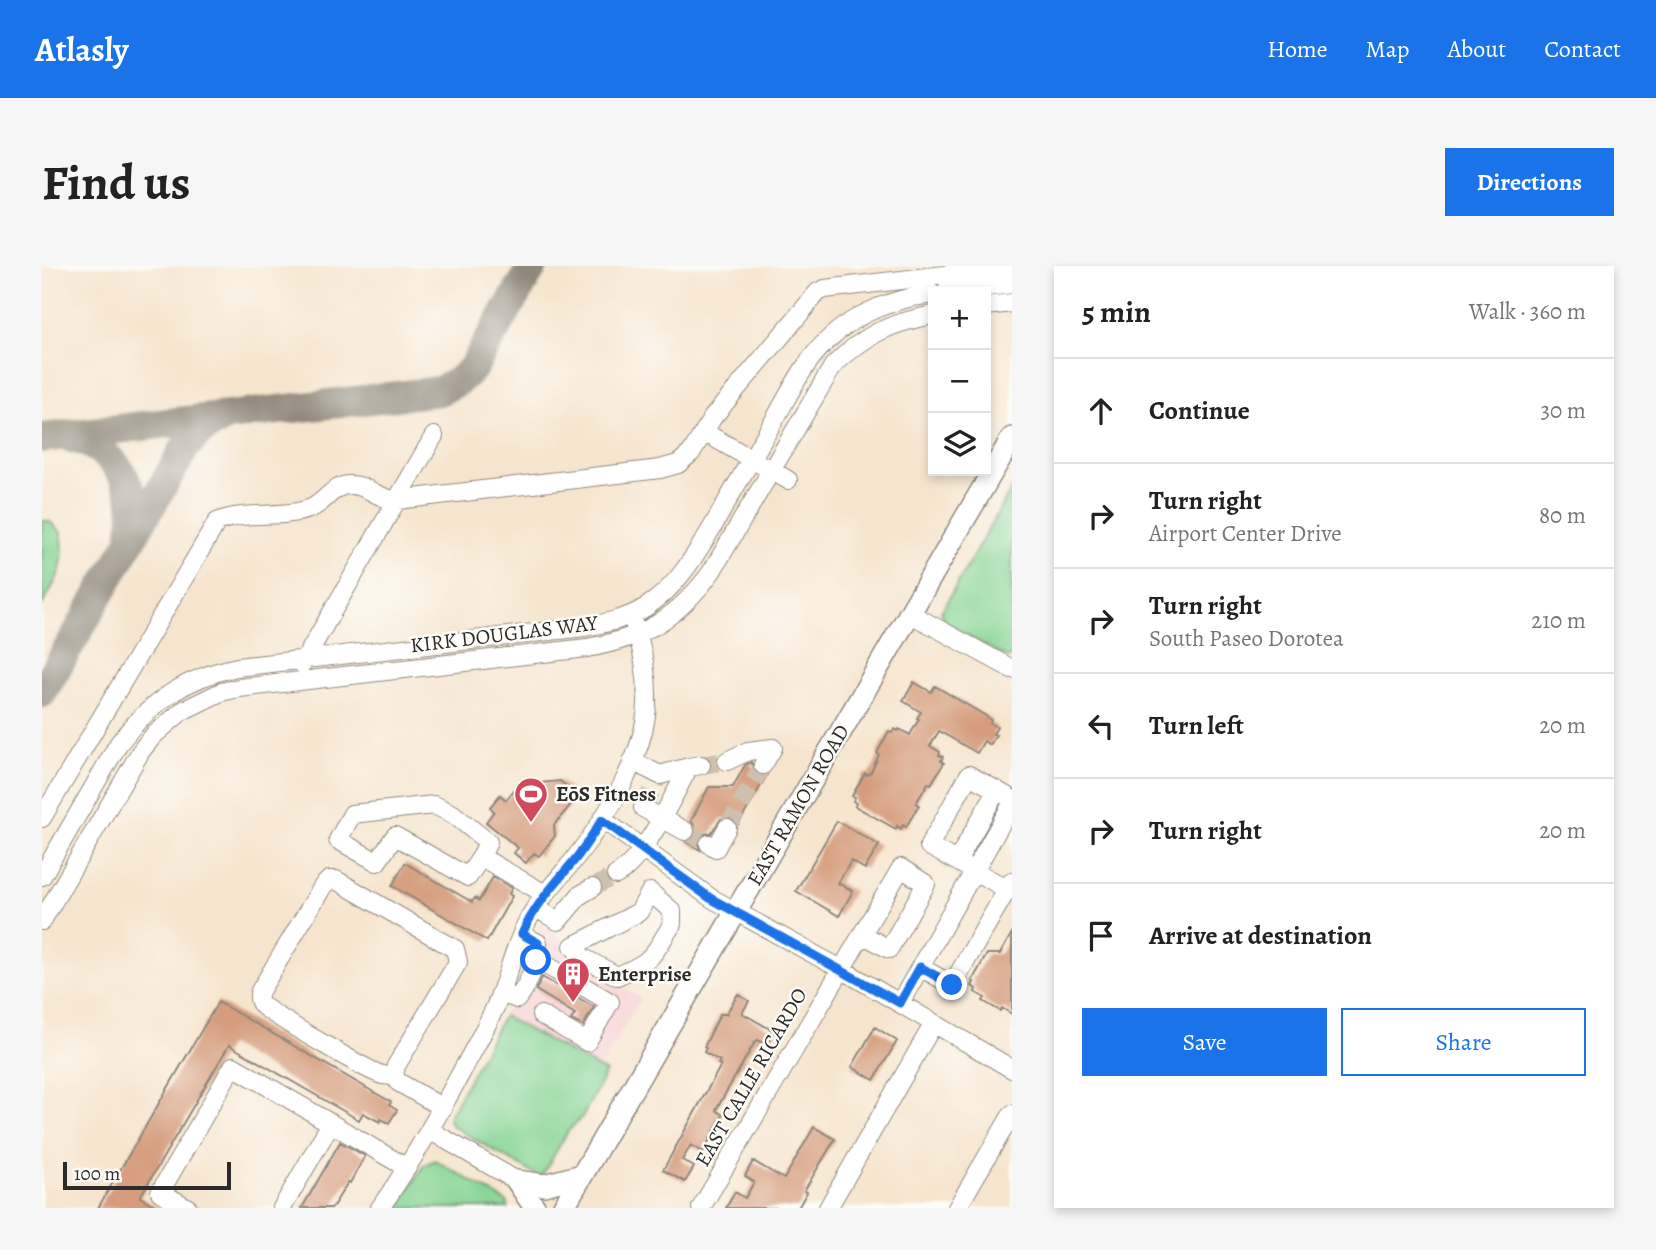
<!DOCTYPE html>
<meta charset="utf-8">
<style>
:root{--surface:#fff;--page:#f6f6f6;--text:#222;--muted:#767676;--line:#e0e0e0;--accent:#1a73e8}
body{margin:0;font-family:Alegreya,serif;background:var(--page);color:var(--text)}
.controls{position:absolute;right:21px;top:21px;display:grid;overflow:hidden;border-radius:0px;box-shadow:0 4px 10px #0003}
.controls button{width:63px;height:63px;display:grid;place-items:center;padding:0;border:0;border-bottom:2px solid var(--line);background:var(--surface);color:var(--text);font:35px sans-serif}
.scale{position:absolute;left:21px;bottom:18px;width:168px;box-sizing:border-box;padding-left:7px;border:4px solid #2b2b2b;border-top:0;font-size:19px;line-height:24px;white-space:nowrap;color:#2b2b2b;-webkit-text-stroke:5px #fdfcf7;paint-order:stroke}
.stop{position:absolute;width:21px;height:21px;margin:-16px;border:5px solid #1a73e8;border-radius:50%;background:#fff}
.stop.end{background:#1a73e8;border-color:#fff;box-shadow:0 2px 7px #0008}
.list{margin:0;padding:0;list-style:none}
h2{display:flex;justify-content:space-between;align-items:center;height:91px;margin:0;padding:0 28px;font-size:30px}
h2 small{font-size:23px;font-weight:400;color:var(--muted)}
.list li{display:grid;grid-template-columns:46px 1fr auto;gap:21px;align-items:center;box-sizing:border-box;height:105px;padding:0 28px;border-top:2px solid var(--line)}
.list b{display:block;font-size:26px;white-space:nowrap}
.list p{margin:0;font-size:23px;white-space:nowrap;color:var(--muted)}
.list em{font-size:23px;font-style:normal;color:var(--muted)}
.actions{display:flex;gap:14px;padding:21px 28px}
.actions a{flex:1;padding:16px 0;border:2px solid var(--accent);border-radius:0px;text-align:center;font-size:24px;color:var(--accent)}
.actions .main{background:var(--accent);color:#fff}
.icon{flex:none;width:38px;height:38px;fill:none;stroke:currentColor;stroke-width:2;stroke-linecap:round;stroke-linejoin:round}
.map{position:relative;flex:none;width:970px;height:942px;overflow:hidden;border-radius:0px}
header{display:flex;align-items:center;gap:42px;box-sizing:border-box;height:98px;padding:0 35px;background:var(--accent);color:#fff}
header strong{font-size:33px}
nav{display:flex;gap:38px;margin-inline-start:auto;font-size:24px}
.intro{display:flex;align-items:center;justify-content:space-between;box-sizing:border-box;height:168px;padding:0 42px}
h1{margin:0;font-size:49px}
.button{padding:18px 32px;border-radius:0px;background:var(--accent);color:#fff;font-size:24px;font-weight:700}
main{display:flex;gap:42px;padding:0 42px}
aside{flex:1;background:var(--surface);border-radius:0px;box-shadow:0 4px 10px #0003}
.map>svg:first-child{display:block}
.built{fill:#f7cfd1}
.green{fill:#86d494;stroke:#588060;stroke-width:2}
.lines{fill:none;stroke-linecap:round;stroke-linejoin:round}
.taxiway{stroke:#90887c;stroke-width:30}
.building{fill:#d69c7d}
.minor-tunnel{stroke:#cdc0ad;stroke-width:18;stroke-dasharray:18 9;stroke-linecap:butt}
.minor-casing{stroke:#90887c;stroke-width:20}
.major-casing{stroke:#90887c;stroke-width:24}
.minor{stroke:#fff;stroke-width:18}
.major{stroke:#fff;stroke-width:21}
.route{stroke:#1a73e8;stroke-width:9}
.labels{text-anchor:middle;stroke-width:5;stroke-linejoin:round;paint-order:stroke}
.street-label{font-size:21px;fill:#2b2b2b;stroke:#fdfcf7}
.poi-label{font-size:21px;font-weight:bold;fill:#2b2b2b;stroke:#fdfcf7;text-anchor:start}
</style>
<header>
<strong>Atlasly</strong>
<nav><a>Home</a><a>Map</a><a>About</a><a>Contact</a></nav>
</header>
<div class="intro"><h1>Find us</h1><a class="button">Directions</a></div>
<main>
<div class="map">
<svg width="970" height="942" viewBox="0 0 970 942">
<rect width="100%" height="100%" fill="#fdfcf7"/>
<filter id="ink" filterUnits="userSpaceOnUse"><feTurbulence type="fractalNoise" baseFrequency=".0143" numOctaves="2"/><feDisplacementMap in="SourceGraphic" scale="14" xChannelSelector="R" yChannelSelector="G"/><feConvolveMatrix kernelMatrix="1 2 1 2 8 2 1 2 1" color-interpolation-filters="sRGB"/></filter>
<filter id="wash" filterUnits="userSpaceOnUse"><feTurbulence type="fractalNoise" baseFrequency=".00686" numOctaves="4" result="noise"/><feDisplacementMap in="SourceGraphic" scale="28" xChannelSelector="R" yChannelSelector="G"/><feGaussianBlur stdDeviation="1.57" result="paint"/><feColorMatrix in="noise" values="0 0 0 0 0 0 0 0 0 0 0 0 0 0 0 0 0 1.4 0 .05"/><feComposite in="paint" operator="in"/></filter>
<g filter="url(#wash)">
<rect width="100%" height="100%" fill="#f6e5ce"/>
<!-- built -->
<path class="built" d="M498 658 512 666 533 698 599 732 558 802 461 750 474 720 488 677Z"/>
<!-- green -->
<path class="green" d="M970 222V391L966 392 901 356 903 354 899 346Z
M0 254 8 256 19 266C25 298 16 312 0 339Z
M461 750 564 806 541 850 526 865 501 908 496 910 410 860 406 852Z
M393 894 465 936 466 942H356L382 899Z"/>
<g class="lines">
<!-- taxiway -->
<path class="taxiway" d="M26 171C72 180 101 224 89 270
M0 172 397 125 415 116 430 103 491 0
M0 427 144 180 159 165 181 152"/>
</g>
<g id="blocks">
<!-- building -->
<path class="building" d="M872 416 889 426 893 420 944 450 949 454 948 457 955 461 951 468 954 469 948 479 942 475 935 487 897 465 888 480 898 486 897 489 901 491 899 495 902 497 889 518 886 517 874 537 877 539 864 561 861 559 859 563 855 560 854 563 813 540 814 537 811 535 813 531 810 530 823 507 825 509 829 506 837 489 835 487 847 465 850 467 853 463 856 465 857 463 868 469 877 453 875 452 879 446 861 435Z
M709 496 715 508 725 509 696 559 690 552 679 553 669 567 662 568 658 572 656 577 658 584 644 576 653 570V560L649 555 667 521H691L703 499Z
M518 515 536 530 512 559 513 570 497 590 492 587 484 597 472 587 476 582 444 556 452 545 448 541 458 529 464 534 476 519Z
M795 555 837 579 823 603 809 595 796 617 811 625 797 650 754 625Z
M363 597 430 636 433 632 437 635 451 611 470 622 467 628 470 630 445 675 350 620Z
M970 667V748L960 742 958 745 941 735 943 732 933 726 934 723 930 720 932 716 930 715 945 688H958Z
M500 711 552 741 541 760 529 754 533 748 494 724Z
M696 728 707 735 700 747 733 766 725 779 716 774 713 776 674 844 681 849 661 886 649 879 640 894 652 901 643 916 621 904 679 799 676 798 678 795 662 786 664 782 662 781 678 748H684Z
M176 736 349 836 347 839 355 844 347 857 339 853 338 856 321 847 317 854 187 779 98 931 117 942H56Z
M833 761 855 775 832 814 810 801Z
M772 861 793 873 762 925 765 926 756 942H684L693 926 703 932 712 916 703 910 711 895 742 913Z
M298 876 323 890 308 917 306 916 290 942H260Z"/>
</g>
</g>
<g filter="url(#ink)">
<use href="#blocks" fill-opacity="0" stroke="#90887c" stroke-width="2"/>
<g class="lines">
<!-- minor-tunnel -->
<path class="minor-tunnel" d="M659 499 685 495
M601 542 615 513
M685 562 721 499
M643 565 667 578
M550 622 574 609"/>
<!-- minor casing -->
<g class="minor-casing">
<path id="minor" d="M904 26 970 18
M944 40 970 37
M662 166 746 214
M867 347 970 403
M260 398 392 170
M590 495 618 509 647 501
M685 495 706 485 731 482 721 499
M601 542 643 565
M0 552 175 256C203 244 238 253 267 243 283 238 290 218 309 219 326 219 337 234 355 234L618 203 636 198 649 187 671 151 776 26 783 23 970 1
M560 553 669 632 799 703 970 803
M667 578 674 582 685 562
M439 591 426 611 353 570 335 596 296 574 310 548 392 539 411 548 446 576 439 591 503 628
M915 595 955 524
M574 609C602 594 631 530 647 501L659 499
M0 610 77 477C108 436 145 411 195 401L543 361C564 357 585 353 604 341 635 321 652 291 671 260 690 226 710 192 730 158 743 136 755 110 771 90 801 52 845 33 891 28
M965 623 887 580 927 509 970 533
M494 642 516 655 538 629 550 622
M0 655 99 485 111 470 140 445 179 426 197 422 545 382C602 372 636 352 670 305L791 100C822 69 848 57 891 49
M624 668C609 695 603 698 575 710L540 691 531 680 597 646 608 626 630 645V658L626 665
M494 693 533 716
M878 701 910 719 970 615
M458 727 475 733C488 717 494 697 496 677L480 669
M858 737 970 538
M499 749 545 776 568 736 539 719
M352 809C348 809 344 810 341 809 328 807 233 750 221 740 216 735 216 731 218 725L281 620 287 614H294L413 683 416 696 354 800 352 809 356 816 401 842
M389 865 475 915
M146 942 118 926 191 800 365 902
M240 942 289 857
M338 942C369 898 395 852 420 805 432 783 444 762 454 739 466 711 472 681 486 654 499 630 518 612 534 591 565 552 603 488 605 438 606 411 601 385 593 360
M659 942 859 602 884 618 847 683 820 668
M786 942 892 757
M915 942 970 848"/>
</g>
<!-- major casing -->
<g class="major-casing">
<path id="major" d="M475 915 502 919 540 909
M475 915 493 942
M521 942 970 172"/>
</g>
<!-- minor -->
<use href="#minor" class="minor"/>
<!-- major -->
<use href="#major" class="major"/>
</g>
</g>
<g class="lines" filter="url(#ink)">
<!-- route -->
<path class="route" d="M494 694 496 677 480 668C493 638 515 616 535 591 544 579 552 566 560 554L668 632 858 737 878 701 910 719"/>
</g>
<!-- icons -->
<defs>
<g id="stadium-pin" transform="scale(1.75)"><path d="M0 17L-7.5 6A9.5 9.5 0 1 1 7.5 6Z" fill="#d1495b" stroke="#fdfcf7"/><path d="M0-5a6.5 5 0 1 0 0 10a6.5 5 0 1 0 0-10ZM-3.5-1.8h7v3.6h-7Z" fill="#fff"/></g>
<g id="building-pin" transform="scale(1.75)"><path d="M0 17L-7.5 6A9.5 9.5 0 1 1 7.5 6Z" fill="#d1495b" stroke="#fdfcf7"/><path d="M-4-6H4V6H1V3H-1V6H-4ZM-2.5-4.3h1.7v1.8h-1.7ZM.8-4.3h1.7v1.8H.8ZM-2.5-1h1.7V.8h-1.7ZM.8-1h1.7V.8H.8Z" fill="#fff"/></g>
</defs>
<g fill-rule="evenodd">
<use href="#stadium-pin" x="489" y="528"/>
<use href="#building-pin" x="531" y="708"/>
</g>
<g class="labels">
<!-- street labels -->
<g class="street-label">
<text transform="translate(462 368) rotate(-7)" y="7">KIRK DOUGLAS WAY</text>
<text transform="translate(756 539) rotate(-60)" y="7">EAST RAMON ROAD</text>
<text transform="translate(709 811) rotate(-60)" y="7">EAST CALLE RICARDO</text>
</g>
<!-- poi labels -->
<g class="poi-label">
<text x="514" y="535">EōS Fitness</text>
<text x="556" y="715">Enterprise</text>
</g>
</g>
</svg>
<div class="controls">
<button>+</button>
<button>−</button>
<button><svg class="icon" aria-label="layers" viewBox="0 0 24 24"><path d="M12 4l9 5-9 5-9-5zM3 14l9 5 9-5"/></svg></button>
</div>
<div class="scale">100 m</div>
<div class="stop" style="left:494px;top:694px"></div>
<div class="stop end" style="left:910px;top:719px"></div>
</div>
<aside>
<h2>5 min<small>Walk · 360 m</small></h2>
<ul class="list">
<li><svg class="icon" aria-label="ahead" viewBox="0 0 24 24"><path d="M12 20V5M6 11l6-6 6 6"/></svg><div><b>Continue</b></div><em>30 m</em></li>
<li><svg class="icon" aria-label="right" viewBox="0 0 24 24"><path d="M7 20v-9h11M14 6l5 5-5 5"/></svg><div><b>Turn right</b><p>Airport Center Drive</p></div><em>80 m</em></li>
<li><svg class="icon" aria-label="right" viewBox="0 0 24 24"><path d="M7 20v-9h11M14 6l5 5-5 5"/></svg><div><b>Turn right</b><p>South Paseo Dorotea</p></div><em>210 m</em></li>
<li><svg class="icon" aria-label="left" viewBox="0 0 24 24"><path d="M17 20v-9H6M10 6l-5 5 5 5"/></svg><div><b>Turn left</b></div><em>20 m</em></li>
<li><svg class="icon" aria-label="right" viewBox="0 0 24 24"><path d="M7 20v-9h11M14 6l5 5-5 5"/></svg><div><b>Turn right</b></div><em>20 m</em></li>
<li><svg class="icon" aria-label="arrive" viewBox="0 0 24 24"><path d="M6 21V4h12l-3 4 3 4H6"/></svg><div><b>Arrive at destination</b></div></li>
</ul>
<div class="actions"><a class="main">Save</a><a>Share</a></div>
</aside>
</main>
